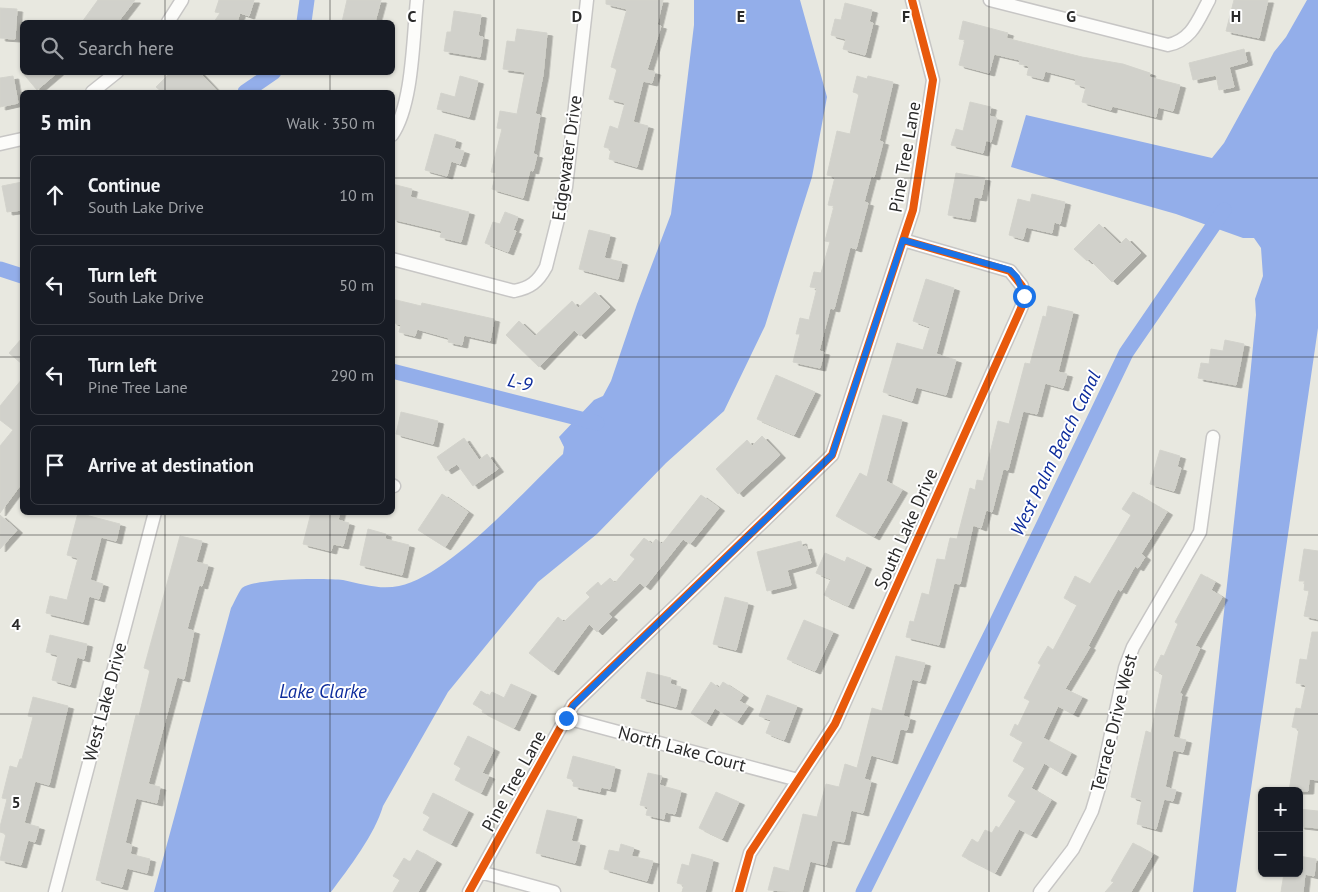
<!DOCTYPE html>
<meta charset="utf-8">
<style>
:root{--surface:#171b24;--page:#242831;--text:#f1f3f6;--muted:#9ea1a6;--line:#363941}
body{margin:0;font-family:"PT Sans",sans-serif;background:var(--page);color:var(--text)}
.controls{position:absolute;right:15px;bottom:15px;display:grid;overflow:hidden;border-radius:8px;box-shadow:0 1px 4px #0004}
.controls button{width:45px;height:45px;display:grid;place-items:center;padding:0;border:0;border-bottom:1px solid var(--line);background:var(--surface);color:var(--text);font:25px sans-serif}
.stop{position:absolute;width:15px;height:15px;margin:-11px;border:4px solid #1a73e8;border-radius:50%;background:#fff}
.stop.end{background:#1a73e8;border-color:#fff;box-shadow:0 1px 5px #0008}
.list{margin:0;padding:0;list-style:none}
h2{display:flex;justify-content:space-between;align-items:center;height:65px;margin:0;padding:0 20px;font-size:21px}
h2 small{font-size:16px;font-weight:400;color:var(--muted)}
.list li{display:grid;grid-template-columns:32px 1fr auto;gap:15px;align-items:center;box-sizing:border-box;height:80px;margin:0 10px 10px;padding:0 10px;border:1px solid var(--line);border-radius:8px}
.list b{display:block;font-size:19px;white-space:nowrap}
.list p{margin:0;font-size:16px;white-space:nowrap;color:var(--muted)}
.list em{font-size:16px;font-style:normal;color:var(--muted)}
.icon{flex:none;width:28px;height:28px;fill:none;stroke:currentColor;stroke-width:2;stroke-linecap:round;stroke-linejoin:round}
.map{position:relative;flex:none;width:1318px;height:892px;overflow:hidden}
.search{position:absolute;background:var(--surface);box-shadow:0 1px 4px #0004;left:20px;top:20px;width:375px;height:55px;display:flex;align-items:center;gap:12px;box-sizing:border-box;padding:0 18px;border-radius:8px;color:var(--muted);font-size:19px}
.panel{position:absolute;background:var(--surface);box-shadow:0 1px 4px #0004;left:20px;top:90px;width:375px;height:425px;border-radius:8px}
.map>svg:first-child{display:block}
.water{fill:#93aeea}
.lines{fill:none;stroke-linecap:round;stroke-linejoin:round}
.canal{stroke:#93aeea;stroke-width:15}
.building{fill:#d1d1cb;stroke:#d3d3cc;filter:url(#shadow)}
.street-casing{stroke:#c7c6c5;stroke-width:15}
.street{stroke:#fcfcfa;stroke-width:12}
.cycleway-casing{stroke:#fff;stroke-width:11}
.cycleway{stroke:#e8590c;stroke-width:8}
.route{stroke:#1a73e8;stroke-width:6}
.grid{fill:none;stroke:#2a2a2a;stroke-width:1;stroke-opacity:0.55}
.labels{text-anchor:middle;stroke-width:4;stroke-linejoin:round;paint-order:stroke}
.street-label{font-size:18px;fill:#2a2a2a;stroke:#fff}
.water-label{font-size:19px;font-style:italic;fill:#0d2c9c;stroke:#fff}
.grid-label{font-size:16px;text-anchor:middle;font-weight:bold;fill:#2a2a2a;stroke:#fff;stroke-width:4;stroke-linejoin:round;paint-order:stroke}
</style>
<div class="map">
<svg width="1318" height="892" viewBox="0 0 1318 892">
<defs>
<filter id="shadow"><feDropShadow dx="5.5" dy="3" stdDeviation="0" flood-color="#0004"/></filter>
</defs>
<rect width="100%" height="100%" fill="#e8e8e0"/>
<!-- water -->
<path class="water" d="M694 0H800L827 97 812 177 765 326 724 411 666 463 597 534 538 582 448 692 383 806C375 834 349 868 331 892H154L231 608C234 603 238 593 242 588 254 578 326 578 343 580 362 584 380 590 399 586 449 576 525 490 563 454L564 447 559 437 594 400 603 396 611 381 637 304 671 214 694 25Z
M1307 0H1318V328L1236 892H1193L1250 377 1256 315 1255 299 1263 276 1261 248 1254 238H1243L1176 214 1011 167 1026 115 1212 158 1224 143 1274 52 1286 37Z"/>
<g class="lines">
<!-- canal -->
<path class="canal" d="M304 22 307 0
M245 92 274 72
M0 269 22 276
M392 371 597 423
M863 892 993 630 1126 353 1224 210"/>
</g>
<!-- building -->
<path class="building" d="M98 0H135L118 22H82Z
M219 0H254L249 16 240 13 237 22H214L220 13 215 12Z
M347 0H381L375 22H342Z
M606 0H663L657 25 661 26 647 70 655 72 652 83 643 81 633 122 648 126 637 167 609 159 611 149 604 147 610 126 618 129 625 103 609 99 617 69 611 67 627 9 606 4Z
M1234 0H1268L1259 38 1226 31Z
M845 3 872 10 869 22 873 23 865 55 843 49 846 39 831 35 835 19 841 20Z
M0 8 17 9 15 39 0 38Z
M454 11 481 15 478 36 483 37 480 57 444 51 447 32H451Z
M963 21 1008 33 1006 38 1082 57 1123 64 1150 73 1149 77 1180 85 1173 111 1158 107 1156 117 1112 106 1111 110 1082 102 1086 87 1075 84 1076 79 1045 71 1043 79 1027 75 1029 66 1019 64 1020 60 994 54 989 73 959 65 965 40 959 39Z
M517 29 547 33 543 75 535 114 540 115 533 154 537 155 533 171 530 170 523 198 492 189 496 173 491 172 502 129 497 128 500 111 517 114 525 72 503 69 507 41 515 42Z
M1244 49 1247 62 1229 67 1234 87 1219 90 1216 75 1193 80 1189 63Z
M22 72H58L37 90Z
M171 72H199L218 92H162L156 87Z
M13 76 18 103 0 107V78Z
M460 76 478 81 469 117 437 109 441 93 455 97Z
M857 76 867 79 868 76 893 82 879 141 883 142 874 177 871 176 864 202 868 203 856 249 850 247 834 309 830 308 819 351 824 352 820 368 793 362 800 334H796L800 318 809 320 817 288 810 287 814 272 821 273 830 242 825 241 834 206 828 205 835 177 827 175 837 131 850 134 859 94 853 92Z
M970 102 991 107 989 116 997 118 991 142 986 140 983 153 951 145 956 129 963 131Z
M435 134 456 140 454 148 464 151 460 164 451 161 447 176 425 170Z
M956 173 985 178 981 198 974 197 970 219 948 215Z
M22 182V210L7 212 2 186Z
M392 184 412 189 410 197 469 212 461 242 440 237 442 231 392 219Z
M1032 194 1065 202 1060 224 1054 222 1052 233 1026 227 1023 239 1009 235 1018 199 1030 202Z
M505 212 518 217 513 230 516 231 508 252 485 243 493 222 500 224Z
M1099 224 1120 244 1126 238 1141 253 1112 282 1089 259 1087 261 1074 249Z
M589 230 610 235 604 258 622 262 618 279 579 269Z
M926 279 954 288 936 354 956 360 946 395 916 387 912 401 883 392 897 343 923 350 930 327 913 321Z
M595 292 610 307 580 336 574 330 539 367 506 335 519 321 535 336 572 301 578 308Z
M392 299 421 306 422 303 494 319 490 341 464 335 462 345 448 342 449 338 417 329 415 336 399 332 401 325 392 322Z
M1048 306 1073 312 1058 372 1067 374 1063 388 1045 383 1037 414 1023 411 1008 470 1003 469 992 512 986 510 981 528 973 525 960 584 954 583 939 645 906 637 910 621 914 622 922 593 929 595 937 559 945 560 950 538 957 539 970 488 975 490 977 480 983 481 998 421 1009 424 1025 363 1030 364 1043 316 1046 317Z
M22 338V364L9 353Z
M1225 340 1244 344 1236 385 1198 378 1201 363 1209 364 1211 349 1223 351Z
M776 375 815 392 794 435 757 419Z
M22 379V483L0 513V446L13 430 0 420V406Z
M401 412 438 421 433 444 396 434Z
M883 415 902 420 886 481 902 490 874 537 836 516 860 473 867 477Z
M762 436 780 455 738 494 716 469 747 440 752 446Z
M464 438 479 460 487 454 498 469 473 486 457 464 446 471 437 457Z
M1160 450 1180 456 1177 467 1181 468 1174 491 1150 484Z
M1133 492 1167 512 1141 554 1145 557 1138 568 1135 566 1121 591 1118 589 1088 646 1090 647 1065 689 1082 697 1073 714 1058 706 1043 738 1071 753 1061 773 1044 763 1031 788 1051 800 1031 835 1019 829 995 873 962 856 972 839 978 843 985 830 992 833 996 826 999 828 1016 801 1008 796 1025 768 1013 761 1023 742 1010 735 1015 724 1018 726 1030 701 1024 698 1041 665 1038 663 1048 646 1053 650 1077 605 1064 598 1075 576 1090 584 1131 515 1122 509Z
M442 494 468 512 445 547 418 530Z
M701 495 719 508 690 544 683 539 645 587 640 583 608 614 612 617 597 632 589 624 553 672 529 653 558 617 564 622 590 597 586 593 598 582 601 586 610 578 615 583 635 559 630 555 644 538 652 544 656 539 662 544Z
M319 512H340L338 520 349 523 343 546 333 544 331 551 303 544 311 513 318 515Z
M78 513 120 524 116 541 101 537 90 580 103 584 99 599 89 596 83 622 46 613 50 596 67 600 78 558 67 555Z
M0 515 17 530 0 549Z
M368 529 386 534 385 539 409 545 402 575 360 565Z
M180 536 202 541 196 562 208 565 202 586 199 585 187 629 194 631 184 679 177 677 148 784 160 787 157 803 136 798 125 843 132 845 130 854 150 859 147 873 127 868 122 887 96 880 136 715 139 716 150 670 144 668Z
M801 541 802 547 806 546 811 563 787 570 791 585 767 591 757 552Z
M1304 549 1318 551V619L1304 616 1309 591 1304 590 1305 581H1299Z
M825 553 845 562 847 557 866 566 848 606 824 595 831 579 816 573Z
M1201 574 1215 582 1211 590 1222 597 1195 646 1200 648 1179 694H1182L1173 737 1186 740 1183 752 1173 750 1165 787 1176 790 1173 801 1164 799 1156 829 1137 824 1142 800 1131 797 1146 731 1151 733 1163 674 1154 670 1161 655 1164 656 1178 624 1175 622Z
M725 597 748 603 736 650 713 644Z
M804 620 833 632 815 671 787 659Z
M1312 632H1318V780L1309 779 1308 791H1289L1299 729 1292 727 1296 708 1301 709 1306 685 1296 683 1300 659 1307 660Z
M50 635 87 644 84 659 77 657 70 685 52 680 58 655 46 652Z
M896 656 925 663 920 681 912 679 903 716 910 718 907 730 900 729 892 761 871 755 864 779 871 781 863 813 851 810 844 842 832 840 826 865 810 861 802 892 768 890 774 867 789 871 803 814 817 817 826 784 839 787 845 764 857 768 872 708 882 711Z
M647 672 671 678 670 684 681 687 676 707 641 698Z
M711 682 719 688 723 682 743 695 739 701 748 706 737 722 715 708 706 723 691 713Z
M511 684 531 693 514 728 482 712 483 710 473 704 481 691 489 696 492 692 504 698Z
M767 695 797 706 784 740 766 733 771 720 759 716Z
M33 697 68 706 49 785 35 781 24 823 39 827 35 842 28 840 21 865 0 860 6 834 0 832V827L7 799 2 798 10 766 17 768 20 759H22L33 717 28 716Z
M468 736 494 749 482 773 489 776 481 793 455 780 461 768 454 764Z
M573 756 615 767 610 789 601 787 600 792 573 786 574 780 567 778Z
M648 773 662 776 659 785 681 791 675 814 665 812 664 819 646 815 648 807 640 805Z
M716 792 739 802 722 839 699 828Z
M433 793 468 811 451 844 423 830 430 817 423 813Z
M1299 809 1318 811V828L1299 826Z
M547 810 577 817 571 841 580 843 575 863 536 853Z
M1133 843 1153 854 1131 892H1105L1114 882 1111 881Z
M621 844 634 848 631 856 653 861 647 881 604 869 609 850 619 852Z
M417 850 436 861 418 892H393L400 880 393 876 404 858 410 862Z
M692 854 713 860 705 892H682L684 885 677 883 682 864 689 866Z
M1299 856 1316 859 1314 876 1305 874 1303 892H1281L1284 873H1299Z"/>
<g class="lines">
<!-- street casing -->
<g class="street-casing">
<path id="street" d="M990 0 1168 45C1192 40 1198 20 1209 0
M168 22 182 0
M92 92 117 72
M392 135C413 105 413 37 417 0
M0 144 22 139
M392 259 514 291C530 288 538 282 546 267L566 187 587 0
M392 485 394 486
M566 718 798 780
M480 872 554 892
M55 892 155 512
M469 892 573 705 832 455 913 210 933 80 912 0
M739 892 750 853 835 724 1022 306V286L1010 271 903 240
M1040 892 1073 849 1092 811 1101 781 1125 668 1133 647 1200 532 1213 437"/>
</g>
<!-- street -->
<use href="#street" class="street"/>
<!-- cycleway casing -->
<g class="cycleway-casing">
<path id="cycleway" d="M469 892 573 705 832 455 913 210 933 80 912 0
M739 892 750 853 835 724 1022 306V286L1010 271 903 240"/>
</g>
<!-- cycleway -->
<use href="#cycleway" class="cycleway"/>
</g>
<g class="lines">
<!-- route -->
<path class="route" d="M566 718 573 706 832 455 903 240 1010 270 1017 277 1024 296"/>
</g>
<!-- grid -->
<path class="grid" d="M165 0V22M330 0V22M494 0V892M659 0V892M824 0V892M989 0V892M1153 0V892M165 72V92M330 72V92M0 178H22M392 178H1318M0 357H22M392 357H1318M165 512V892M330 512V892M0 535H1318M0 714H1318"/>
<g class="labels">
<!-- street labels -->
<g class="street-label">
<text transform="translate(905 157) rotate(-80)" y="6">Pine Tree Lane</text>
<text transform="translate(567 158) rotate(-82)" y="6">Edgewater Drive</text>
<text transform="translate(906 529) rotate(-66)" y="6">South Lake Drive</text>
<text transform="translate(105 702) rotate(-75)" y="6">West Lake Drive</text>
<text transform="translate(1114 723) rotate(-76)" y="6">Terrace Drive West</text>
<text transform="translate(682 749) rotate(15)" y="6">North Lake Court</text>
<text transform="translate(514 781) rotate(-61)" y="6">Pine Tree Lane</text>
</g>
<!-- water labels -->
<g class="water-label">
<text transform="translate(520 382) rotate(14)" y="7">L-9</text>
<text transform="translate(1055 453) rotate(-64)" y="7">West Palm Beach Canal</text>
<text x="323" y="698">Lake Clarke</text>
</g>
</g>
<g class="grid-label">
<text x="412" y="22">C</text>
<text x="577" y="22">D</text>
<text x="741" y="22">E</text>
<text x="906" y="22">F</text>
<text x="1071" y="22">G</text>
<text x="1236" y="22">H</text>
<text x="16" y="630">4</text>
<text x="16" y="808">5</text>
</g>
</svg>
<div class="controls">
<button>+</button>
<button>−</button>
</div>
<div class="stop" style="left:1024px;top:296px"></div>
<div class="stop end" style="left:566px;top:718px"></div>
<div class="search"><svg class="icon" aria-label="search" viewBox="0 0 24 24"><circle cx="10" cy="10" r="6"/><path d="M15 15l6 6"/></svg>Search here</div>
<section class="panel">
<h2>5 min<small>Walk · 350 m</small></h2>
<ul class="list">
<li><svg class="icon" aria-label="ahead" viewBox="0 0 24 24"><path d="M12 20V5M6 11l6-6 6 6"/></svg><div><b>Continue</b><p>South Lake Drive</p></div><em>10 m</em></li>
<li><svg class="icon" aria-label="left" viewBox="0 0 24 24"><path d="M17 20v-9H6M10 6l-5 5 5 5"/></svg><div><b>Turn left</b><p>South Lake Drive</p></div><em>50 m</em></li>
<li><svg class="icon" aria-label="left" viewBox="0 0 24 24"><path d="M17 20v-9H6M10 6l-5 5 5 5"/></svg><div><b>Turn left</b><p>Pine Tree Lane</p></div><em>290 m</em></li>
<li><svg class="icon" aria-label="arrive" viewBox="0 0 24 24"><path d="M6 21V4h12l-3 4 3 4H6"/></svg><div><b>Arrive at destination</b></div></li>
</ul>
</section>
</div>
